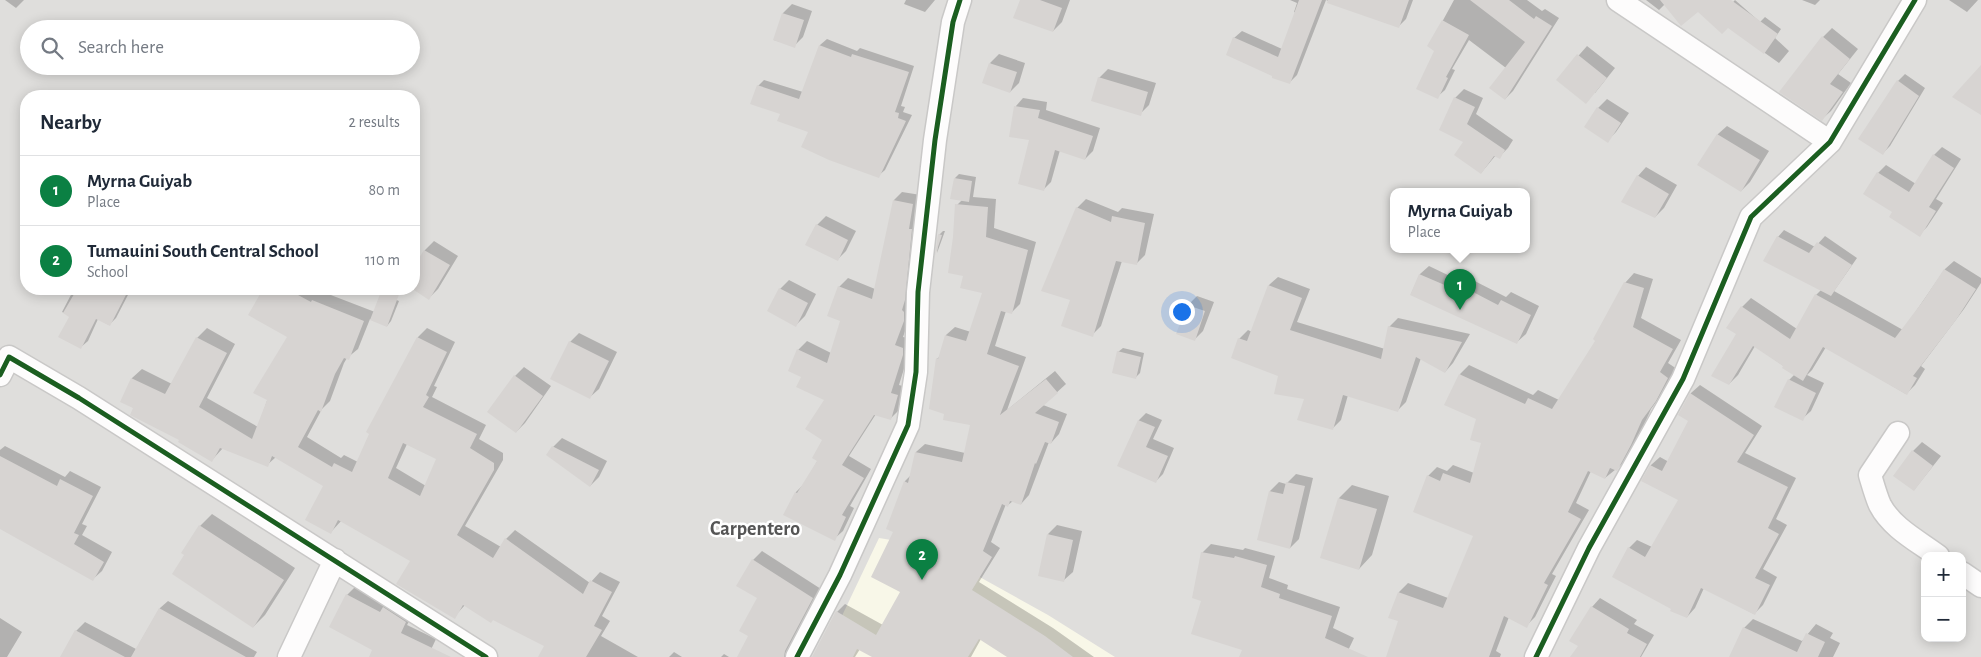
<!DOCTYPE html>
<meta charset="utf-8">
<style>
:root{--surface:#fff;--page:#f6f6f7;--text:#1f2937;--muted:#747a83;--line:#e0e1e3;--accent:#0b8043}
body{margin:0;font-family:"Alegreya Sans",sans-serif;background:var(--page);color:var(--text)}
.controls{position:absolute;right:15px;bottom:15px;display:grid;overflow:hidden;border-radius:10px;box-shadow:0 2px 12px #0003}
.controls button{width:45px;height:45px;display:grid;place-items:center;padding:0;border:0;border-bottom:1px solid var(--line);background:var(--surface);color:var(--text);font:25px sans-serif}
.you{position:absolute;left:1181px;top:311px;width:18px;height:18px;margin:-12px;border:4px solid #fff;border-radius:50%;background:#1a73e8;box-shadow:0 0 0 8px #1a73e833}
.badge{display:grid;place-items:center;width:32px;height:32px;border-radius:50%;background:var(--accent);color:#fff;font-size:16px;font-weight:700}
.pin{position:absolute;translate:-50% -41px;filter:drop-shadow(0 1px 2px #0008)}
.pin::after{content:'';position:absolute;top:26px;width:18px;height:15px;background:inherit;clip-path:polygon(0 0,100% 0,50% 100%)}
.popup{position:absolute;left:1390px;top:188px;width:140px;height:65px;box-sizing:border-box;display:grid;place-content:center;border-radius:10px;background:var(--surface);filter:drop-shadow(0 1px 4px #0005);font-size:16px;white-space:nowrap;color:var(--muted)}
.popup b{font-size:19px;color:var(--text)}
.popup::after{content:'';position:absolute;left:50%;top:100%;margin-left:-10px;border:10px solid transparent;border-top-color:var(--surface)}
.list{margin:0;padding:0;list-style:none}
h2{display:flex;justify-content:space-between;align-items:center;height:65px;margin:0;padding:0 20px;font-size:21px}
h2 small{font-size:16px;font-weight:400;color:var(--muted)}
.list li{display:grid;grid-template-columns:32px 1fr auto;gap:15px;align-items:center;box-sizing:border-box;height:70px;padding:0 20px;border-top:1px solid var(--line)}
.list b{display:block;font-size:19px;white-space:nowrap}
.list p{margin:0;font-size:16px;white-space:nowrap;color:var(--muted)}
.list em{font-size:16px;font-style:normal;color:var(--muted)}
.icon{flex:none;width:28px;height:28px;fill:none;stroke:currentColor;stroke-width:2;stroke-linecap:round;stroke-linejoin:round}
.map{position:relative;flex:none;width:1981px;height:657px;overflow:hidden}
.search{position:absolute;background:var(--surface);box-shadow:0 2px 12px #0003;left:20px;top:20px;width:400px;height:55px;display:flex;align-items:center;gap:12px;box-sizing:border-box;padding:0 18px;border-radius:28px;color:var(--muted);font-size:19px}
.panel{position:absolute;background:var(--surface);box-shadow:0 2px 12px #0003;left:20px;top:90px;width:400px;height:205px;border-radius:20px}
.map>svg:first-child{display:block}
.residential{fill:#dfdedc;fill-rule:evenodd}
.education{fill:#f8f7e8}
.shadow{fill:#0003;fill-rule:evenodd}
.building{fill:#d7d4d2;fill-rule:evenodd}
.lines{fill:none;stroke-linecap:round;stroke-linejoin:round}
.minor-casing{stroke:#c9c8c7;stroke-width:25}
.minor{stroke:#fdfcfc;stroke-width:22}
.cycleway-casing{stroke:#fff;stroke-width:8}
.cycleway{stroke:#1b5e20;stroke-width:5}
.labels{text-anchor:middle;stroke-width:5;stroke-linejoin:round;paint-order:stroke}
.quarter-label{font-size:20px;font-weight:bold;fill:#555;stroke:#fff}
</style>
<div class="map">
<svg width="1981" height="657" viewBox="0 0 1981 657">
<rect width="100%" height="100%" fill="#f0eeeb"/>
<!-- residential -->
<path class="residential" d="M0 0H1981V657H0ZM29 29H411V66H29ZM26 96H414V289H26ZM1394 191H1526V249H1394ZM1925 556H1962V638H1925Z"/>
<!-- education -->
<path class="education" d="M879 538 922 545 1048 615 1115 657H820L830 641Z"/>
<!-- shadow -->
<path class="shadow" d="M5 0H24L16 8Z
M906 0H935L925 12 904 4Z
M1021 0H1070L1062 22 1053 31Z
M1290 0H1413L1406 19 1399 26 1326 0 1297 75 1290 82 1234 38 1242 31 1282 49 1296 13 1294 12 1297 3Z
M1454 0H1527L1542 11 1545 9 1559 18 1513 91 1505 99 1506 68 1469 40 1452 69 1455 70 1445 90 1437 97 1436 50 1429 46Z
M1646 0H1710L1665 4 1659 10Z
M1735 0 1760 22 1765 17 1781 29 1775 38 1789 51 1779 63 1717 19Z
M1802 0H1820L1815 5Z
M1949 0H1978L1967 12Z
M792 4 812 11 803 37 794 46 774 40 783 13Z
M1832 28 1858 49 1838 74 1851 83 1831 111 1822 119 1823 37Z
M827 39 857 51 860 48 914 66 901 106 905 107 903 112 912 115 885 170 878 176 782 113 758 86 764 80 803 92 820 45Z
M1587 46 1615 68 1595 93 1558 79Z
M999 54 1025 63 1019 83 1010 92 990 63Z
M1108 69 1156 83 1149 105 1140 114 1099 78Z
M1905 74 1925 88 1890 146 1883 153 1898 81Z
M1464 89 1483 98 1476 114 1513 140 1508 148 1499 157 1496 155 1481 173 1465 141 1455 98Z
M1023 98 1047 102 1046 110 1100 128 1093 151 1085 159 1060 150 1051 182 1043 190 1031 139 1011 136 1016 106Z
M1607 99 1629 113 1616 132 1607 141 1598 108Z
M1727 126 1769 151 1750 182 1741 191 1699 165 1718 134Z
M1942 147 1961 159 1936 199 1943 203 1927 227 1919 235 1894 212 1878 173 1886 165 1916 184 1934 155Z
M1646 167 1677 185 1664 208 1655 217 1638 176Z
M959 174 976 177 973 197 996 199 994 228 1036 242 1020 304 1012 312 1006 311 995 346 1026 357 1007 410 1055 371 1066 384 1043 405 1067 414 1059 434 1051 443 1049 442 1029 495 1021 504 1013 501 1008 505 1006 504 991 542 1000 548 979 582 1053 628 1094 657H1010L981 639 971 657H874L860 649 855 657H834L837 612 845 604 883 625 902 591 895 531 905 481 912 474 916 452 925 444 965 453 972 424 945 414 937 359 940 356 946 335 955 327 971 332 983 292 964 275 957 205 962 200 955 178Z
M902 192 921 195 912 311 903 337 912 339 911 346 899 385 906 387 899 410 890 419 876 414 849 456 871 469 850 506 854 508 843 531 834 539 785 515 796 492 804 484 818 460 824 440 826 400 802 376 798 350 807 341 831 353 842 320 839 287 848 278 875 289 894 200Z
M1086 199 1118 212 1122 208 1154 214 1145 255 1136 264 1122 261 1101 326 1092 335 1072 300 1077 208Z
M826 216 856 231 846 251 837 260 817 225Z
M1784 230 1815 247 1825 236 1857 258 1834 291 1903 330 1945 269 1954 261 1981 278V283L1964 309 1921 366 1925 369 1915 385 1906 394 1826 347 1812 370 1807 375 1824 383 1811 411 1802 419 1789 380 1795 374 1755 346 1738 375 1729 384 1742 307 1751 298 1797 329 1816 295 1821 290 1778 237Z
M943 231H945L937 253 939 235Z
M434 241 458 256 438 289 429 298 414 289V268L425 250Z
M1429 266 1454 278 1459 273 1506 297 1511 292 1539 306 1526 334 1517 342 1411 294 1420 274Z
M1634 273 1653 279 1641 318 1681 340 1668 363 1677 369 1665 390 1651 409 1640 434 1626 461 1605 478 1591 471 1576 503 1589 510 1552 574 1556 576 1535 617 1526 626 1509 617 1496 651 1501 654 1500 657H1387L1400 620 1390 617 1399 592 1408 583 1448 598 1475 535 1428 476 1437 467 1447 471 1453 465 1474 473 1483 442 1477 419 1460 374 1469 365 1533 395 1538 390 1559 400 1597 340 1625 283Z
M1278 277 1310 289 1297 322 1385 349 1389 327 1398 318 1470 334 1453 363 1445 372 1421 358 1406 402 1397 411 1348 395 1341 420 1332 429 1305 398 1239 339 1248 330 1252 332 1269 285Z
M789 280 816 294 805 316 796 325 780 289Z
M74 289H120L129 293 116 318 109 325 98 319 88 341 81 347 71 316 62 312Z
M159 289H174L168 294Z
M264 289H312L321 294 323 292 375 312 384 295 399 301 391 321 387 326 370 319 358 349 347 358 344 363 330 401 322 409 307 437 341 458 344 455 358 462 370 433 368 432 418 337 427 328 455 342 434 386 437 387 432 397 486 425 479 439 503 453V460L465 526 501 547 506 539 515 530 590 583 600 572 620 582 602 616 610 621 601 636 638 657H539L546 645 465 605 454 617 412 561 342 520 331 532 324 485 276 457 267 465 223 448 212 460 134 408 122 401 132 378 142 369 172 384 197 338 207 328 235 344 207 398 258 427 289 337 250 314ZM407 444 438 459 426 486 396 468Z
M1197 296 1214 302 1203 331 1194 340 1188 305Z
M579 333 617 352 599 389 590 397 570 342Z
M1123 348 1144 353 1140 373 1136 377 1118 352Z
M524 367 551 386 525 423 516 432 489 412 515 376Z
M1700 385 1762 426 1745 453 1796 478 1776 519 1787 525 1763 569 1777 577 1763 605 1754 614 1704 588 1695 608 1687 617 1629 548 1637 540 1652 547 1680 500 1643 481 1651 465 1660 457 1669 462 1690 421 1680 414 1691 393Z
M1146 413 1162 420 1153 439 1174 448 1163 474 1156 481 1119 466 1139 420Z
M562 438 607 461 599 477 590 486 553 447Z
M1922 442 1941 456 1914 490 1895 476 1913 451Z
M5 446 65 477 70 471 101 487 82 524 87 526 82 535 112 552 102 571 93 579 0 527V450Z
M1296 474 1313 478 1299 539 1290 548 1270 491 1279 482 1286 484Z
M1352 485 1389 496 1372 555 1359 569 1339 498Z
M212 514 295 568 265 615 253 627 186 555 200 526Z
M1057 525 1082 531 1073 572 1064 580 1048 534Z
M1211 544 1243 550 1245 548 1275 556 1269 578 1288 585 1287 589 1340 607 1333 628 1354 638 1345 657H1241L1244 649 1203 600 1202 553Z
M762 551 821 589 788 657H738L750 636 759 598 753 560Z
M355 587 388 605 413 614 407 625 436 639 428 656 370 657 374 650 347 595Z
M1600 598 1637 620 1634 624 1654 635 1641 657H1572L1579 646 1592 607Z
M168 601 257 652 254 657H161L139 644 160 608Z
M0 618 22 632 7 657H0Z
M1753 619 1802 641 1816 624 1833 633 1830 638 1840 643 1833 657H1734L1744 628Z
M85 622 136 649 132 657H62L76 631Z
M674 652 682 657H669Z
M724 654 729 657H721Z"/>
<!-- building -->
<path class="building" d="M1020 0H1040L1062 8 1053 32 1013 18Z
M1299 0H1322L1290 84 1272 78V76L1226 55 1233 37 1278 57Z
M1328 0H1409L1399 28 1327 3Z
M1470 0H1509L1534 19 1536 16 1552 26 1505 100 1489 88 1525 42Z
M1660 0H1731L1778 34 1764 54 1728 28 1722 34 1698 12 1681 26Z
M782 13 804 20 795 48 773 40Z
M1442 20 1469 35 1446 77 1448 78 1438 99 1416 89 1434 51 1427 46Z
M1822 36 1850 59 1830 84 1843 92 1822 121 1779 92Z
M819 45 851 57 852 54 909 72 895 112 899 113 898 118 906 121 879 178 829 160 801 147 808 132 777 121 780 114 750 104 757 85 799 99Z
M1577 54 1607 78 1586 104 1556 80Z
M989 63 1017 72 1010 93 982 83Z
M1981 65V115L1952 97Z
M1098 77 1148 92 1141 116 1091 101Z
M1897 80 1919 96 1883 155 1858 139Z
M1454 97 1475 107 1467 124 1505 150 1500 159 1494 156 1481 174 1454 155 1463 142 1439 130Z
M1014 106 1040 110 1038 118 1093 136 1085 160 1055 150 1044 191 1018 184 1029 140 1009 137Z
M1597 107 1621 123 1608 143 1584 127Z
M1717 134 1760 160 1741 192 1697 165Z
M1933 154 1954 168 1929 207 1936 211 1920 237 1889 217 1892 212 1863 194 1877 172 1909 192Z
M1637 175 1669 194 1655 218 1621 202Z
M954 178 972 181 969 202 950 199Z
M893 200 913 204 909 229H912L905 300 902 310 904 312V321L895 345 903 348V355L891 393 898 395 891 420 874 415 842 465 864 478 842 515 846 517 835 541 783 515 795 492 797 493 817 461 812 458 822 440 805 429 824 400 796 387 801 377 788 371 797 349 827 363 840 321 827 316 838 286 872 299Z
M955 204 988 207 986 237 1028 250 1012 314 1001 311 987 354 1019 366 1000 415 1046 379 1058 393 1035 413 1059 422 1051 444 1045 442 1036 464 1035 463 1021 505 1010 501 1008 507 1002 504 983 551 992 557 972 590 1045 636 1073 657H1007L979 639 968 657H872L857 649 853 657H812L836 611 876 635 900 592 871 577 893 532 886 529 904 481 908 483 915 452 962 462 970 425 943 420 944 414 929 409 936 358 938 359 945 335 966 341 982 293 960 288 963 276 948 273 953 237Z
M1076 207 1111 222 1112 216 1145 223 1137 265 1116 261 1093 337 1061 326 1070 300 1041 291Z
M816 224 848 240 838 261 805 245Z
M938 234 942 235 935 256Z
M1777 236 1809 253 1817 242 1852 265 1831 296 1763 261Z
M424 250 450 265 429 300 414 290V266Z
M1944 269 1976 289 1956 320 1913 376 1917 378 1907 395 1823 347 1803 381 1782 368 1783 366 1753 346 1729 385 1711 376 1736 334 1726 328 1741 306 1790 339 1815 294 1895 338 1923 301Z
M1419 274 1447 286 1450 280 1498 305 1501 300 1531 315 1517 344 1410 295Z
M1624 282 1644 288 1633 327 1673 349 1660 372 1668 378 1656 401 1642 420 1631 445 1617 471 1610 468 1605 479 1588 471 1568 512 1581 519 1544 583 1548 585 1527 628 1504 616 1489 657H1386L1398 621 1388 618 1398 592 1443 608 1473 536 1413 512 1427 475 1440 481 1443 473 1470 483 1481 443 1470 440 1476 419 1444 405 1459 374 1525 404 1528 398 1552 409 1595 341 1593 339Z
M1268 285 1302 298 1290 330 1381 359 1388 326 1462 342 1445 373 1416 357 1398 412 1343 395 1333 430 1297 420 1304 399 1274 394 1278 376 1231 358 1238 338 1247 341Z
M779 288 808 303 796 327 767 311Z
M77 289H129L110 326 96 319 81 349 58 337 69 317 63 313Z
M263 289H287L311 302 312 300 364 321 349 360 344 358 335 374 321 412 318 410 298 447 332 467 334 463 352 472 369 434 366 432 417 337 447 352 426 395 429 397 423 407 477 434 470 448 494 463V470L457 535 493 558 505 538 583 594 590 580 612 592 594 626 602 630 586 657H538L544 646 493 620 491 623 463 605 455 619 396 584 410 561 338 520 331 534 305 520 323 486 272 456 268 467 220 448 212 462 178 442 179 440 130 415 133 408 120 402 131 378 165 394 196 337 227 353 199 407 252 439 267 400 253 393 287 337 248 315ZM403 443 436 459 420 496 388 478Z
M382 289H401L387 327 370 320Z
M1187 305 1205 311 1195 341 1176 334Z
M569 341 609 361 590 399 550 379Z
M1117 351 1141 357 1136 379 1112 373Z
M514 375 543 396 516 433 487 412Z
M1788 379 1816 393 1803 421 1774 407Z
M1690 393 1754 435 1737 462 1788 487 1768 528 1779 534 1755 578 1770 585 1755 615 1701 588 1687 618 1670 611 1671 609 1612 577 1628 547 1645 557 1678 500 1641 481 1650 465 1662 471 1688 421 1678 415Z
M1138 420 1155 427 1146 447 1168 456 1156 483 1117 466Z
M552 446 599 470 590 487 546 455Z
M1912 450 1933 466 1914 491 1893 476Z
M0 456 57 486 60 479 93 496 74 533 79 535 74 544 104 562 93 581 0 529Z
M1286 482 1305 486 1290 549 1257 540 1269 491 1283 494Z
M1338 498 1377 509 1359 570 1320 558Z
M199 525 284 580 253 628 172 574 184 555 181 553Z
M1047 534 1073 540 1064 582 1038 576Z
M1201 552 1234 558 1235 556 1267 565 1261 587 1280 594 1279 598 1332 616 1325 638 1368 657H1239L1242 650 1191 634 1201 601 1192 598Z
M752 559 813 598 785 651 784 657H737L748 636 739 631 757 598 736 586Z
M346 594 380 612 383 607 406 622 401 633 451 657H369L372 650 329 627Z
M1591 606 1629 629 1627 633 1647 644 1640 657H1570L1578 646 1569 641Z
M159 608 246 657H131Z
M1743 627 1797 652 1806 633 1825 642 1818 657H1729Z
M75 630 125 657H60Z"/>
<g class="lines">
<!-- minor casing -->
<g class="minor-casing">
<path id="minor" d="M1618 0 1830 142
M0 375 9 357 79 398 486 657
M1898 433 1870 475C1873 485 1876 496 1880 505 1892 528 1918 541 1938 556
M1962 573 1981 586
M289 657 335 560
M797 657 840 575 908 425 916 372 918 292 935 140 953 22 960 0
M1536 657 1589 548 1683 379 1751 217 1830 142 1915 0"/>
</g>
<!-- minor -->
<use href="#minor" class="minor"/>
<!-- cycleway casing -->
<g class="cycleway-casing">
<path id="cycleway" d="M0 375 9 357 79 398 486 657
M797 657 840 575 908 425 916 372 918 292 935 140 953 22 960 0
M1536 657 1589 548 1683 379 1751 217 1830 142 1915 0"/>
</g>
<!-- cycleway -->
<use href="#cycleway" class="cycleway"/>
</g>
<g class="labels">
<!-- quarter labels -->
<g class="quarter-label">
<text x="755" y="535">Carpentero</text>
</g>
</g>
</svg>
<div class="controls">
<button>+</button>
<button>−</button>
</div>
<div class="you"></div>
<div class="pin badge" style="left:1460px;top:310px">1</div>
<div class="popup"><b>Myrna Guiyab</b>Place</div>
<div class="pin badge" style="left:922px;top:580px">2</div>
<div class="search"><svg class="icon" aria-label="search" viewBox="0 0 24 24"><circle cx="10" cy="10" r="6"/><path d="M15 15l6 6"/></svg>Search here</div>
<section class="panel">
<h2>Nearby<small>2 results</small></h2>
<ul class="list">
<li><span class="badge">1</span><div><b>Myrna Guiyab</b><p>Place</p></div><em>80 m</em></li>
<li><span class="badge">2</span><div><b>Tumauini South Central School</b><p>School</p></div><em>110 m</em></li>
</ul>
</section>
</div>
